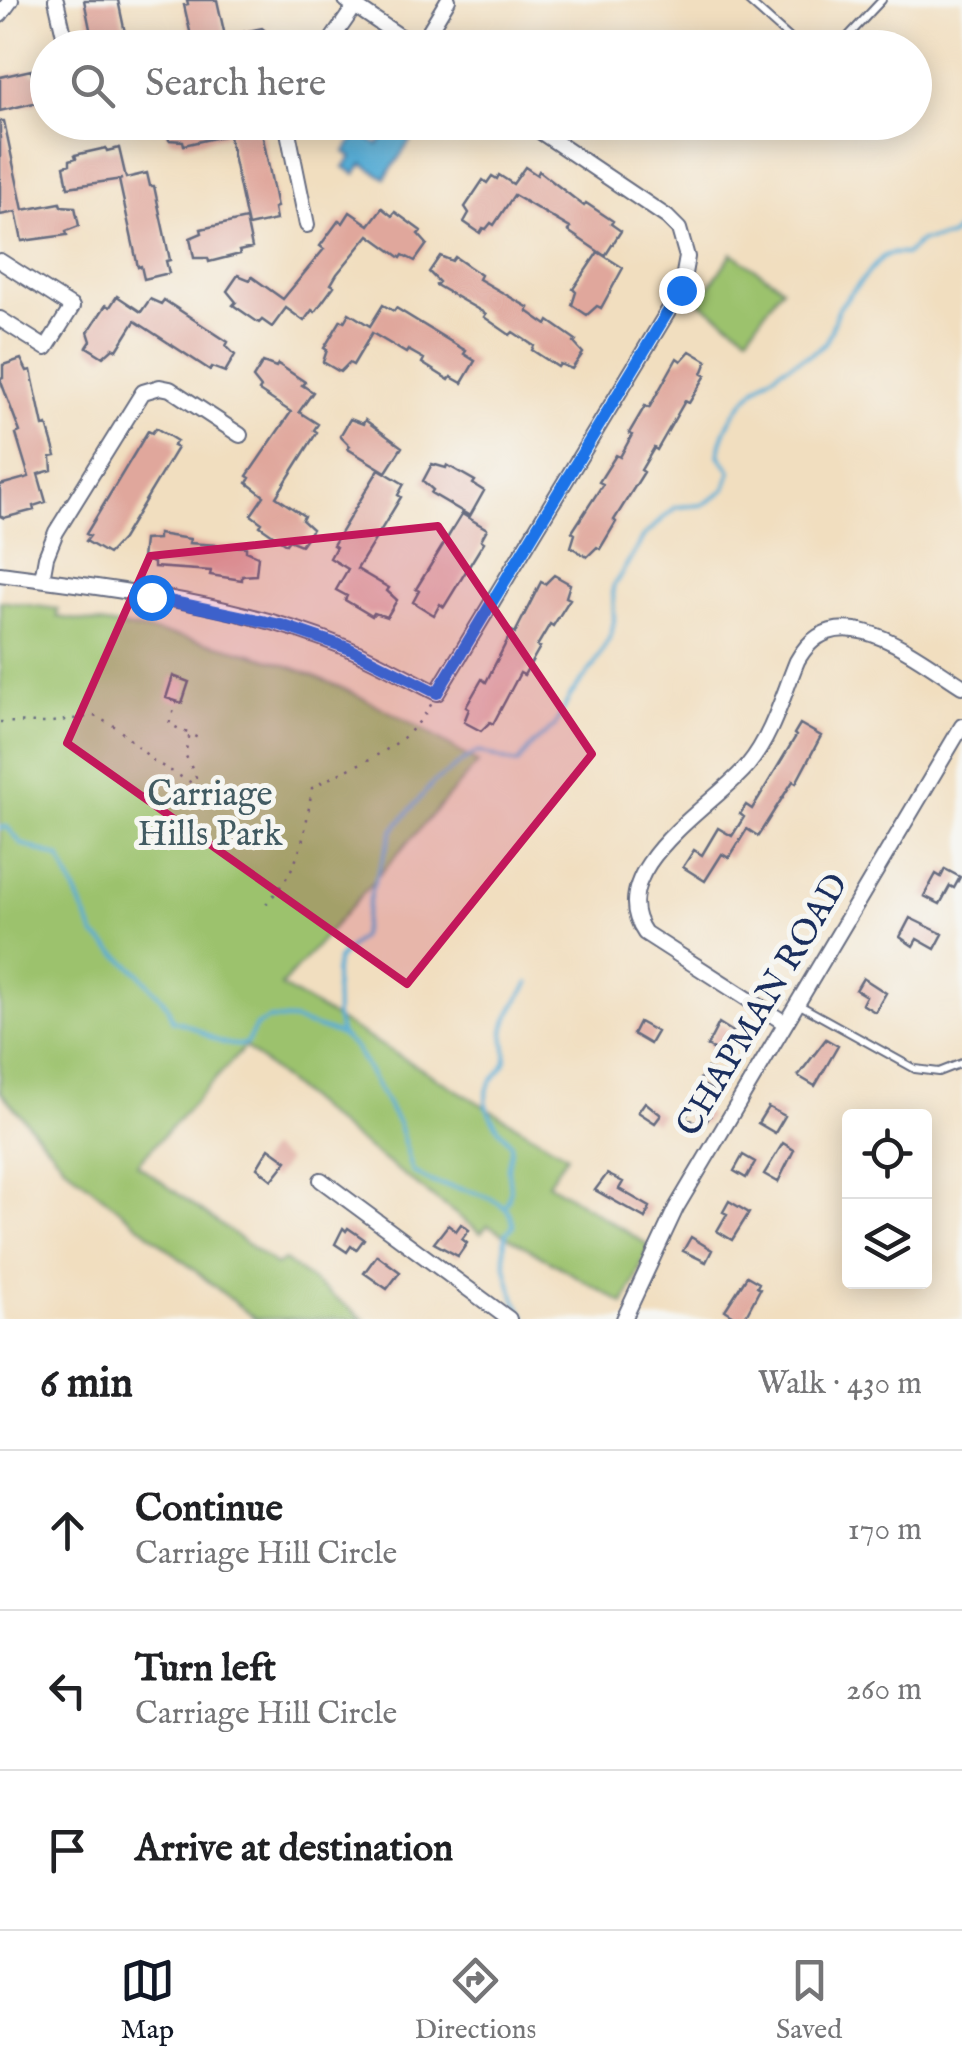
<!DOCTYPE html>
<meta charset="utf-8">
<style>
:root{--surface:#fff;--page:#f2f2f2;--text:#202124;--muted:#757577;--line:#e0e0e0;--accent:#111827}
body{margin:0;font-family:"IM FELL English",serif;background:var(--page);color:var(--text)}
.controls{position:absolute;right:30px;bottom:30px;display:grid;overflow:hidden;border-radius:10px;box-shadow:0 5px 25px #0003}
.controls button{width:90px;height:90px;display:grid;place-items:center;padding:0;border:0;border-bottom:2px solid var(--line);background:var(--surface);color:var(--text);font:50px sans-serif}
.stop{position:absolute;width:30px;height:30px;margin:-22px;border:8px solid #1a73e8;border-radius:50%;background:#fff}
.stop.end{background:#1a73e8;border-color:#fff;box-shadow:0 2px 10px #0008}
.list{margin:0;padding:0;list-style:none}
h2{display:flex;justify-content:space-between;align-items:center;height:130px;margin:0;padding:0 40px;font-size:42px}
h2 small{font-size:32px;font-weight:400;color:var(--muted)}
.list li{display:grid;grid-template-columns:65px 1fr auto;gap:30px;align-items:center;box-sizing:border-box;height:160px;padding:0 40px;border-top:2px solid var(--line)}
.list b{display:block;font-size:38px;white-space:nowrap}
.list p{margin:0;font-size:32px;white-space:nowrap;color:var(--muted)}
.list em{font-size:32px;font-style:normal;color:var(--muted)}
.icon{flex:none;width:55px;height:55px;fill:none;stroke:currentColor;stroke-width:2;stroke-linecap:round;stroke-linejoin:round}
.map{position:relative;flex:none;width:962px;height:1319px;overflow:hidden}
.search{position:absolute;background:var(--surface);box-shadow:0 5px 25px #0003;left:30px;right:30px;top:30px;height:110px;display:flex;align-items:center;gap:25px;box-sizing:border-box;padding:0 35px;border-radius:55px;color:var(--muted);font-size:38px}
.sheet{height:610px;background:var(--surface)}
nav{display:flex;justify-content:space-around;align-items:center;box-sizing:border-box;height:140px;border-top:2px solid var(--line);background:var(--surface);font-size:28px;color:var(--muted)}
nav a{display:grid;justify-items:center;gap:5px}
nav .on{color:var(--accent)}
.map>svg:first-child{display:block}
.green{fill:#9cc26d;stroke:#5c7866;stroke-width:2.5}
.water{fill:#59add5;stroke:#3a6e9a;stroke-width:2.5}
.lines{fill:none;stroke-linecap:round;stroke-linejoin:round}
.stream{stroke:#59add5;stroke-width:4}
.building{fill:#e0a79c}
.lane-casing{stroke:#666c80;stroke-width:10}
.street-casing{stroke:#666c80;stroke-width:18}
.path{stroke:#666c80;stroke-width:2.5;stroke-dasharray:2.5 8;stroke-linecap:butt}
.lane{stroke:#fff;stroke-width:6}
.street{stroke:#fff;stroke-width:14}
.route{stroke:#1a73e8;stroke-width:12}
.marked{fill:#c2185b;fill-opacity:0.2;stroke:#c2185b;stroke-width:8;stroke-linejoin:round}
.labels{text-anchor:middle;stroke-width:10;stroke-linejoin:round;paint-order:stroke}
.park-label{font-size:35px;fill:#425b62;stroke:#f6f6f2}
.street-label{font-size:35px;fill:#1b2f5e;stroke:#f6f6f2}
</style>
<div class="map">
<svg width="962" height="1319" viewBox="0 0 962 1319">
<rect width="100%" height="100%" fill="#f6f6f2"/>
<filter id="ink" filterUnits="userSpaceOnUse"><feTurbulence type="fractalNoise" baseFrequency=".01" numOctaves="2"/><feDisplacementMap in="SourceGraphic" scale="20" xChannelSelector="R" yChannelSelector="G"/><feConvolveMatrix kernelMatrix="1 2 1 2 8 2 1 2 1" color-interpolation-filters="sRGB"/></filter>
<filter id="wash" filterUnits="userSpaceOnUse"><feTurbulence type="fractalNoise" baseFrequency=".0048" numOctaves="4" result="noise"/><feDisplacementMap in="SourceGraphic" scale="40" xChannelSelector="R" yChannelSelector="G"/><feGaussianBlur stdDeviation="2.25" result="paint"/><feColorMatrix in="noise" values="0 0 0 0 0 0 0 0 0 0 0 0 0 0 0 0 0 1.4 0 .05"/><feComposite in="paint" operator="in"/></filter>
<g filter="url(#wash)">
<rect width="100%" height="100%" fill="#f1debf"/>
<!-- green -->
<path class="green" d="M732 253 782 287 748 335 699 302Z
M0 601 58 609 57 617C121 626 185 635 248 653 330 676 405 718 478 763L281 986 567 1155 548 1183 650 1246 624 1304 488 1225 481 1233 337 1125 245 1047 137 1164 276 1265 284 1260 364 1319H255L64 1165 0 1091Z"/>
<!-- water -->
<path class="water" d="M390 127 411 140 385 178 363 164 355 174 344 167 352 157 345 152 359 132 378 145Z"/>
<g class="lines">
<!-- stream -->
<path class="stream" d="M0 828 7 827 22 844 60 858 95 936 140 974 166 1004 173 1021C200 1024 217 1051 246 1044L256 1026 269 1019 293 1020 341 1035 356 1049 399 1125 413 1172C420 1175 427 1181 435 1183 458 1189 515 1196 513 1227L506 1233C500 1258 512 1298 526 1319
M341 1035 336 1017 335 972 338 959 361 936 372 889 393 830 433 783 472 755 479 752 517 764 532 745 555 726 570 696 593 667 611 635 614 620 613 587 645 535 676 507 702 505 714 498 725 489 731 471 719 455C723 414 760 378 796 361 806 356 814 354 823 345 831 337 833 321 838 310 840 305 880 259 883 257 890 252 898 254 906 254L920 241 950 237 962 225
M506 1205C513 1190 509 1185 508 1171 507 1162 512 1154 511 1144 498 1127 476 1106 491 1082 495 1075 502 1071 505 1063 509 1052 504 1044 504 1033 505 1016 521 997 529 983"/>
</g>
<g id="blocks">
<!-- building -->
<path class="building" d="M84 0H118L127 42 123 43 124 48H94Z
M187 0H217L225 36 262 28 269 34 276 32 280 48H220L219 43 198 48 195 35 191 36 184 5 188 4Z
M31 70 32 74H45L48 93 37 98 38 102 0 111V77Z
M0 121H4L23 210 60 203 61 206 75 207 79 226 66 231 67 235 22 241 16 212 0 215Z
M165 122H224L227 135 184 145 183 141 169 140Z
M255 122 257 134 262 133 277 207 274 208 276 220 248 226 227 127Z
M106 148 107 151 119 148 126 178 147 173 150 186H154L170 260 166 261 169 273 144 279 141 266 138 267 119 180 122 179 68 187 64 166 70 164V160L76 158 75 155Z
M525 167 537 175 539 171 584 206 586 203 613 221 611 224 621 231 605 256 568 231 570 228 514 195 494 225 491 223 486 229 483 228 480 233 464 222 469 213 465 207 483 180 487 183 492 176 497 179 499 175 513 184Z
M382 208 392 216 395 212 421 231 418 234 427 244 415 261 403 255 401 258 369 235 337 274 331 284 334 286 315 312 312 310 304 321 286 308 272 327 262 320 259 323 233 305 236 302 227 291 238 275 250 280 252 277 283 299 324 249 320 246 339 220 343 223 350 212 369 225Z
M246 219 252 248 239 251 240 254 209 262 208 258H194L190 238 202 233 201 229Z
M598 252 623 268 601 308 597 306 587 315 572 305 576 292 573 289Z
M440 256 452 261 455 257 481 275 479 279 529 308 527 311 547 325 549 321 576 340 574 343 583 353 572 369 560 364 558 367 532 350 534 346 513 332 510 335 484 317 486 314 436 285 439 282 429 272Z
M117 296 141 312 150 299 161 304 164 300 228 342 226 346 235 355 225 372 212 367 210 370 135 321 117 350 113 348 103 357 87 347 91 341 88 332 106 305 110 307Z
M383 305 394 311 396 308 466 351 464 354 475 361 462 383 451 377 449 380 422 363 424 359 408 350 406 353 372 333 353 365 349 363 340 372 323 362 327 350 324 348 341 320 344 322 349 313 370 326Z
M690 351 707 361 702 374 706 375 689 403 685 401 657 450 654 448 641 470 644 472 614 520 616 522 600 549 597 547 587 557 571 547 575 534 572 532 603 484 599 482 616 455 620 457 632 435 629 433 645 406 649 408 677 358 681 361Z
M21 359 27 371 31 370 43 426 47 425 56 456 51 457 52 470 38 474 46 502 33 506 34 510 4 518 0 516V485L29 477 16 434 20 432 0 379 3 378V365Z
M263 362 276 367 278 364 305 382 302 385 313 392 299 412 318 424 314 430 317 432 276 497 304 516 302 520 312 529 301 545 289 540 286 544 260 526 262 523 251 515 264 496 247 483 250 478 247 476 291 412 259 391 261 388 253 378Z
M350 419 363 424 365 420 402 447 386 472 348 449 350 446 340 436Z
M156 428 177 441 173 446 177 448 122 539 108 554 86 541 90 536 86 534 148 431 152 433Z
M432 464 446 468 447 465 475 481 473 484 484 491 470 516 431 493 433 490 423 481Z
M379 469 404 484 398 495 401 497 357 569 389 588 387 591 397 600 387 617 374 613 372 616 345 600 347 596 336 590 348 569 330 558 336 547 333 545Z
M462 514 487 529 481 540 484 542 444 607 440 604 434 615 413 602 419 591 416 589Z
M158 534 190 539 189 543 246 547V551L258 556 256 575 242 576V580L210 575 211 571 154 567V563L142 559 144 540 158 539Z
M554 575 570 584 566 597 570 599 553 626 550 624 537 646 540 647 524 675 520 673 493 724 490 722 481 731 464 722 469 709 466 707 482 679 486 682 512 631 515 633 541 582 545 584Z
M173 676 189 682 182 703 166 698Z
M800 724 821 736 796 783 793 781 758 836 747 829 729 858 722 854 705 881 683 867 694 850 702 855 718 828 732 836 744 817 740 814 746 805 752 809 796 736 794 734Z
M945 869 960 877 954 888 950 886 940 904 924 896 936 874 941 877Z
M910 918 943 934 935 949 917 939 913 946 900 937Z
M863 978 886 993 875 1012 862 1004 866 996 856 990Z
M639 1022 657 1032 650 1044 633 1034Z
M719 1023 733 1032 720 1053 707 1046Z
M826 1039 838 1046 815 1086 798 1076Z
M707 1068 724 1078 716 1092 698 1082Z
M645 1102 661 1115 655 1123 638 1112Z
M693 1104 710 1116 704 1125 685 1118Z
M768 1107 785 1116 775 1133 758 1123Z
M783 1143 794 1150 778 1182 764 1174Z
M269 1148 287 1161 272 1180 257 1168Z
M743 1155 755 1162 746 1178 734 1171Z
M607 1174 623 1182 619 1189 650 1207 645 1218 595 1190Z
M729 1201 749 1213 732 1240 717 1231 727 1214 723 1212Z
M461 1224 469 1230 462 1239 467 1243 458 1256 434 1243 448 1225 456 1231Z
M343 1228 346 1231 348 1228 364 1239 356 1250 351 1246 347 1252 335 1244Z
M691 1237 712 1250 706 1262 683 1251Z
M377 1255 400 1272 387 1289 364 1273Z
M747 1276 759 1283 757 1287 760 1289 744 1319H739L725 1310Z"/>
</g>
</g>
<g filter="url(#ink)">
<use href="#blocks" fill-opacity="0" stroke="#666c80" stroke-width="2.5"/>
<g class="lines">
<!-- lane casing -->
<g class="lane-casing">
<path id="lane" d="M748 1 793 41 833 48
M837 48 882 0
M798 1004 915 1069 939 1072 962 1063"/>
</g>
<!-- street casing -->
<g class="street-casing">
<path id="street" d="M56 0 67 48
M346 0 417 48
M0 15 11 0
M326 48 355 6
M419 48 448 0
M286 122 307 225
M0 261 72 307 46 348 0 319
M0 574C116 589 239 603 347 648 378 661 407 678 437 693L681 290 687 257 679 229 667 217 526 122
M42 579 46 557 56 532 143 392 160 387 170 389 240 435
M785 1023 645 933C601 870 714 806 748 765 772 736 783 695 797 661 836 589 917 658 962 686
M321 1180 509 1319
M624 1319 676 1208 962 726"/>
</g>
<!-- path -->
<path class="path" d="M177 701 169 724 198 738
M0 722 45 723 94 716 116 727 155 762 192 783 196 777 185 754 190 733
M266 904C302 865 304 838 312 788 359 760 403 754 432 703"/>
<!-- lane -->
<use href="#lane" class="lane"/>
<!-- street -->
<use href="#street" class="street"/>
</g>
</g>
<g class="lines" filter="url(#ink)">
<!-- route -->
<path class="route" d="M151 597 281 625 348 648 437 693 681 290"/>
</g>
<!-- marked area -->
<path class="marked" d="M438 526 592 754 407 984 67 743 150 556Z"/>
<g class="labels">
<!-- park labels -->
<g class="park-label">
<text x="210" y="805">Carriage<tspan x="210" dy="40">Hills Park</tspan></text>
</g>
<!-- street labels -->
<g class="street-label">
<text transform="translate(761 1004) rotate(-59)" y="12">CHAPMAN ROAD</text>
</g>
</g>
</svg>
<div class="controls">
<button><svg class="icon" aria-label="locate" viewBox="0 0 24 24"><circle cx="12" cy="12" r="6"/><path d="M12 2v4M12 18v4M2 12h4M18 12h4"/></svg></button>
<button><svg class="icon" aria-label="layers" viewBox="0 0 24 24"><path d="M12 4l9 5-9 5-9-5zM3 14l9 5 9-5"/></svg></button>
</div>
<div class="stop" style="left:151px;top:597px"></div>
<div class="stop end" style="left:681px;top:290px"></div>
<div class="search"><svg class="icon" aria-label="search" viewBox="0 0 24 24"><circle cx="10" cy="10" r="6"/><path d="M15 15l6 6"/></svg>Search here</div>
</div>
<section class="sheet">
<h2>6 min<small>Walk · 430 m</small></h2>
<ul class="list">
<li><svg class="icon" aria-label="ahead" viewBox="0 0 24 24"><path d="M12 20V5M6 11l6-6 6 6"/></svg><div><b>Continue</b><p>Carriage Hill Circle</p></div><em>170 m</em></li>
<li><svg class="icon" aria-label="left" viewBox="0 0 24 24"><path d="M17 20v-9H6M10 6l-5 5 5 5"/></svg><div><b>Turn left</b><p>Carriage Hill Circle</p></div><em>260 m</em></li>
<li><svg class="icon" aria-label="arrive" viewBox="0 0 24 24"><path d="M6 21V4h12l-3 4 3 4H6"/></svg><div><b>Arrive at destination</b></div></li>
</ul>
</section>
<nav>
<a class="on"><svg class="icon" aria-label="map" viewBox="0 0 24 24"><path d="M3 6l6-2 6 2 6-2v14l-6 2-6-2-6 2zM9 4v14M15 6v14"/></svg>Map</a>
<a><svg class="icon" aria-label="directions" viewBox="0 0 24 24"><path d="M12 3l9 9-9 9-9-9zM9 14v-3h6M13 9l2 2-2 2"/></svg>Directions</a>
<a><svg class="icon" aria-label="saved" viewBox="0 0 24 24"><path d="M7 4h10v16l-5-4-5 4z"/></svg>Saved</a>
</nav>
